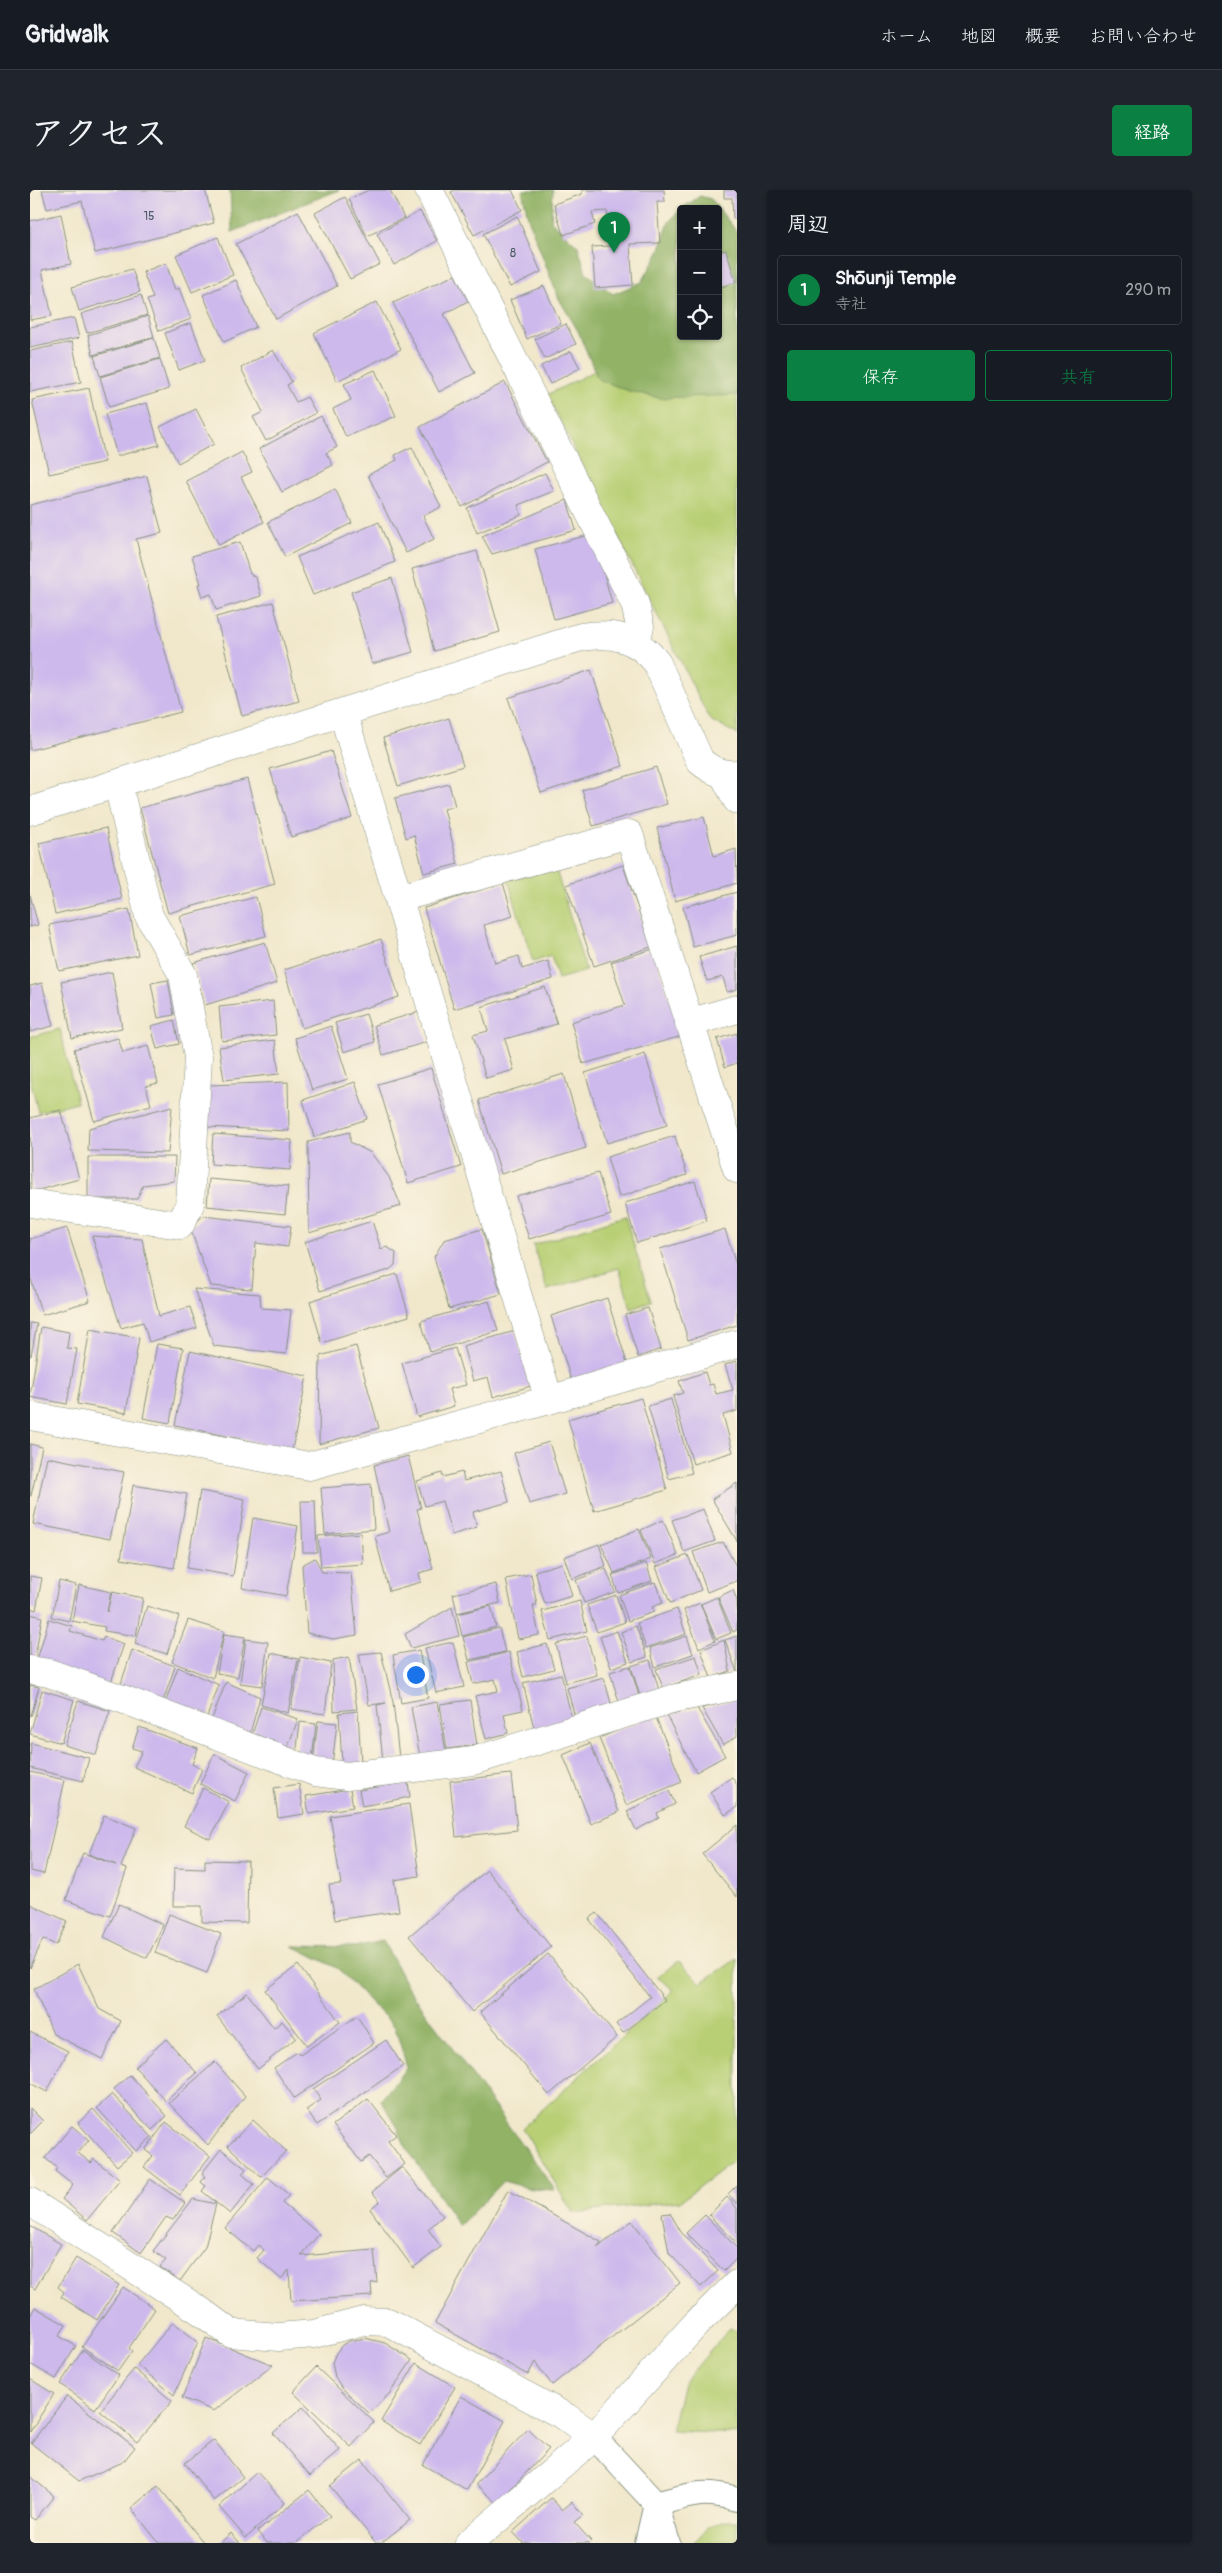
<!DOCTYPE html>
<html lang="ja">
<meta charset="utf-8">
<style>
:root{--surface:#171b24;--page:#20242c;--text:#f1f3f6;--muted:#9ea1a6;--line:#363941;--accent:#0b8043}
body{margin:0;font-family:Pangolin,"Klee One",sans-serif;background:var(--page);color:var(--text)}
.controls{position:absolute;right:15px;top:15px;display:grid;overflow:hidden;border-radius:5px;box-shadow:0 1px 4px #0004}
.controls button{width:45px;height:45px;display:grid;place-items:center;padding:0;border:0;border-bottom:1px solid var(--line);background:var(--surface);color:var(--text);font:25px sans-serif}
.you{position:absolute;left:385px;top:1484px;width:18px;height:18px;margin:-12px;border:4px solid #fff;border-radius:50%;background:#1a73e8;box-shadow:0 0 0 8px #1a73e833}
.badge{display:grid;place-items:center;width:32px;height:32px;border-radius:50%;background:var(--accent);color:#fff;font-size:16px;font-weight:700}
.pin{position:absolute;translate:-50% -41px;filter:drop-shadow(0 1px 2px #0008)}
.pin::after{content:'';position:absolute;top:26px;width:18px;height:15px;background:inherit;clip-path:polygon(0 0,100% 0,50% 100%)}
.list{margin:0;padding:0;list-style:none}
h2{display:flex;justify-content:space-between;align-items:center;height:65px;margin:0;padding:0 20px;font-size:21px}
h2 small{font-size:16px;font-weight:400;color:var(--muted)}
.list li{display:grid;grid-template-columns:32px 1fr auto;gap:15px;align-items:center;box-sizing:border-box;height:70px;margin:0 10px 10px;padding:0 10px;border:1px solid var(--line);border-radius:5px}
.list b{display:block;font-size:19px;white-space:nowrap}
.list p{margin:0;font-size:16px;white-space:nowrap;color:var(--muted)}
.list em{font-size:16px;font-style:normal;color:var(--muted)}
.actions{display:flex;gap:10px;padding:15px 20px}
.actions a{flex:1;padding:11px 0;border:1px solid var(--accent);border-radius:5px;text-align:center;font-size:18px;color:var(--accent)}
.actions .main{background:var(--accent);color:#fff}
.icon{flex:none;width:28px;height:28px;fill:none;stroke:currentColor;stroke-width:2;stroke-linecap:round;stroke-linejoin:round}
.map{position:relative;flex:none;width:707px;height:2353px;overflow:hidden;border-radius:5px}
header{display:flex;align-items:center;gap:30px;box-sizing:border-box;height:70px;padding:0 25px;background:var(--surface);border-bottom:1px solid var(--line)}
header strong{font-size:24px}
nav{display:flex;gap:28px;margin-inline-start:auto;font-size:18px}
.intro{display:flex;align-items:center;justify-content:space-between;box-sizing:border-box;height:120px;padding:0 30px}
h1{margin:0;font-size:35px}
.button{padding:12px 22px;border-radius:5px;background:var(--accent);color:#fff;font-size:18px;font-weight:700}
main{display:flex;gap:30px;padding:0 30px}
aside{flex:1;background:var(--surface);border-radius:5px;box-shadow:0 1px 4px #0004}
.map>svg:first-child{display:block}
.green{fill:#b8cf74;stroke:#6c8654}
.forest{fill:#92b266;stroke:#58784d}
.building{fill:#cdb9ec}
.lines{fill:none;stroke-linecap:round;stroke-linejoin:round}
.pedestrian-casing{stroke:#889280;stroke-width:26}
.minor-casing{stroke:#889280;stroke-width:29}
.tertiary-casing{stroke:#889280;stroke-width:29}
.pedestrian{stroke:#fff;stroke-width:24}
.minor{stroke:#fff;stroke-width:28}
.tertiary{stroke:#fff;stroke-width:28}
.labels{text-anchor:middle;stroke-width:5;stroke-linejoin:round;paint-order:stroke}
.number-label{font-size:12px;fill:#4a5c62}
</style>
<header>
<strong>Gridwalk</strong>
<nav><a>ホーム</a><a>地図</a><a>概要</a><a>お問い合わせ</a></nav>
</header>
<div class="intro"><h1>アクセス</h1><a class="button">経路</a></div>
<main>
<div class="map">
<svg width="707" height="2353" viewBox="0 0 707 2353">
<rect width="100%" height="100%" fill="#fcf5e5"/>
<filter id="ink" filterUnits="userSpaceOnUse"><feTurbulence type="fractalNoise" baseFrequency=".02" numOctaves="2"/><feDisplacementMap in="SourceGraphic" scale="10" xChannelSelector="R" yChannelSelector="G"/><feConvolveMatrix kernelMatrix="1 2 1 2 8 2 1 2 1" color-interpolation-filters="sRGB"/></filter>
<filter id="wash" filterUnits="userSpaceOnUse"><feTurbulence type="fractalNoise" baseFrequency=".0096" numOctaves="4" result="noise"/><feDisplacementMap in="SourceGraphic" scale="20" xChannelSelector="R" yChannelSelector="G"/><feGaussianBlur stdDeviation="1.12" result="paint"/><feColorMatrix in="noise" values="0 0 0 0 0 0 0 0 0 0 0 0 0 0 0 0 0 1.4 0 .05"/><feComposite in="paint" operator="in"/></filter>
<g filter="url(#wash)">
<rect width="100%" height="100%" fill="#f1e8cc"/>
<!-- green -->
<path class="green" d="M707 108V544L680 530 517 205 651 137V146H688Z
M525 676 556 781 528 789 521 766 503 772 478 690Z
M30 839 47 912 8 922 0 888V847Z
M595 1026 621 1111 601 1118 589 1078 517 1100 503 1055Z
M707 1769V1968L650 2011 543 2023 492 1938 644 1800 627 1787 649 1771 671 1793Z
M700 2138 707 2141V2244L641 2241 653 2193Z
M697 2331H707V2353H664C671 2339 684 2335 697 2331Z"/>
<!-- forest -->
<path class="forest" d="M200 0H309L202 42Z
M492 0H523L521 31 548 56 556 83 583 104 612 92 629 62 639 32 651 19V146H688V19H651L670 6 681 9 707 42V205L630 208 599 201 568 189 548 141 528 107 499 31Z
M353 1751 377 1796 525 2000 502 1999 473 1991 429 2036 374 1954 368 1938 351 1910 377 1877 365 1837 307 1778 263 1756 325 1757Z"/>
<g id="blocks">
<!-- building -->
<path class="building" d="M12 0H175L184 33 65 63 52 11 17 19Z
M339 0H360L374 28 337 46 319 9Z
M425 0H482L492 20 444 45 421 2Z
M552 0H634L635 12H627L630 53 600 54 603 95 565 98 562 57 580 56 577 21 562 22 565 34 533 45 524 14 552 4Z
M694 0H707V29H703L702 8H694Z
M315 7 350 74 320 89 285 23Z
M268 21 307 96 246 129 206 54Z
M390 21 407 51 364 75 347 44Z
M31 24 41 74 12 80 22 126 0 130V31Z
M487 26 511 82 480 97 453 44Z
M188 47 203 85 162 102 146 65Z
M696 60 706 92 688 98V62Z
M136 73 145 100 149 98 161 129 129 141 117 110 123 108 113 82Z
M102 79 110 102 49 121 42 97Z
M425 85 438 111 414 124 445 183 409 202 363 113Z
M206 90 226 137 194 152 173 105Z
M514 96 531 134 497 149 480 110Z
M111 105 117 125 57 143 51 124Z
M347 112 371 159 307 191 284 143Z
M118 126 124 147 63 165 58 145Z
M44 128 49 148 0 158V137Z
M161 133 175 170 149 180 135 143Z
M536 134 546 154 515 169 505 149Z
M124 148 130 168 70 186 64 166Z
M42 152 51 192 0 202V161Z
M243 160 262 192 257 195 266 212 277 207 286 223 236 251 223 227 233 222 211 178Z
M541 161 550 178 520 194 511 176Z
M130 169 139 199 79 217 70 187Z
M345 180 366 226 316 247 303 219 321 210 314 194Z
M475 192 517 272 432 317 390 237Z
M59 198 75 272 19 284 2 210Z
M117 213 129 255 87 266 75 224Z
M166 219 184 254 148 273 130 237Z
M291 226 307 257 296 263 303 275 252 302 229 259Z
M382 257 411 317 393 326 404 349 376 363 338 285 367 270 365 265Z
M212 262 222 282 211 287 234 332 189 355 156 291Z
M515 283 524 301 488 315 491 325 447 343 437 318Z
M117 286 132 343 106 349 151 522 0 560V315Z
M305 299 322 333 255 367 238 332Z
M537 310 546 340 462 364 452 346Z
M349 332 365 372 283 405 267 367Z
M563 344 582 413 524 429 505 359Z
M210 352 220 384 226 388 231 406 186 420 181 404 172 407 168 394H171L162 366Z
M447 361 470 442 404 461 382 379Z
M362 388 383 462 342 474 321 402Z
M243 412 269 511 212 526 186 427Z
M561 480 593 576 511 603 478 508Z
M419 528 433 576 368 596 353 548Z
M301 561 322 628 261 647 240 579Z
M626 577 637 614 563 636 552 600Z
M217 589 245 694 138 723 110 618Z
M419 594 425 616 414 619 428 674 394 683 384 645 376 648 365 608Z
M674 627 684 666 706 659 707 693 645 711 627 638Z
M76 638 92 709 25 724 9 653Z
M593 675 621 757 564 776 536 695Z
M473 693 483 726 454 735 465 773 489 766 492 779 518 771 523 789 424 819 394 718Z
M707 702V745L663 757 653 717Z
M0 705 8 735 0 737Z
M226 707 236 746 160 765 150 726Z
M99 719 108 765 29 781 19 735Z
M351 749 369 807 272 838 254 780Z
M235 752 247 793 175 815 163 773Z
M707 756V799L697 802 693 787 677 791 669 767Z
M623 759 652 846 553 874 541 832 595 815 581 772Z
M82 782 92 838 42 848 31 792Z
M138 790 144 825 128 828 121 793Z
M12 793 23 836 0 842V796Z
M515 797 527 834 475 849 484 880 456 888 443 845 458 841 451 817Z
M243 811 246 845 192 851 189 817Z
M389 822 397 852 353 865 344 835Z
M336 824 345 852 314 862 305 833Z
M144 830 149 854 127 859 121 836Z
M301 836 318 889 282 900 265 848Z
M707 843V873L695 877 687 849Z
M88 848 93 863 118 856 128 893 116 896 121 915 64 931 44 859Z
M245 850 249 884 194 890 189 857Z
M615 864 637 935 577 953 555 883Z
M401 878 431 977 378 993 348 894Z
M534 884 556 958 471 984 449 910Z
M258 892 259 941 177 937 179 895Z
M325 892 337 929 284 947 273 910Z
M142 916 138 963 58 961 59 938Z
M31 920 49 989 1 1002 0 928Z
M320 942V952L341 963 359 987 371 1016 279 1043 278 952Z
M183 944 262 950 260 980 181 974Z
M645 946 657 985 589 1007 577 967Z
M58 967H145L144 991 113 995 107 1009H58Z
M568 983 581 1025 499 1049 486 1006Z
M179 989 258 996 255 1024 177 1016Z
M665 991 677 1031 607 1053 595 1013Z
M173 1026 261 1036 258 1057 226 1053 222 1099 181 1096 160 1038Z
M342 1031 351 1059 357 1057 366 1063 365 1075 359 1080 290 1101 275 1052Z
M37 1038 60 1111 12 1125 0 1086V1049Z
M452 1039 471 1104 419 1119 404 1067 414 1050Z
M695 1039 707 1078V1135L658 1150 630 1059Z
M62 1046 112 1049 129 1126 160 1117 167 1138 119 1152 113 1132 91 1138Z
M367 1084 379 1126 292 1153 280 1111Z
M164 1099 230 1104 231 1118 261 1120 256 1164 184 1156Z
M577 1108 597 1173 541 1190 521 1126Z
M459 1111 468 1141 400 1162 391 1131Z
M618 1118 631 1159 608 1167 595 1125Z
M0 1133 7 1134 1 1166H0Z
M11 1137 39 1142 37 1158 47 1159 37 1214 0 1207Z
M60 1139 109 1148 96 1223 47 1214Z
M485 1141 501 1196 463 1207 458 1187 443 1191 433 1156Z
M127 1154 153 1158 140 1233 113 1228Z
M326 1156 349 1238 289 1254 290 1166Z
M425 1158 436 1195 419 1199 424 1216 387 1227 372 1173Z
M160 1161 277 1186 262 1260 145 1235Z
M707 1171V1221L693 1225 703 1262 663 1274 643 1206 653 1203 649 1191 675 1182 679 1195 683 1194 686 1204 703 1200 695 1175Z
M611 1208 637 1300 564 1321 538 1229Z
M641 1209 662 1283 639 1289 618 1216Z
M519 1252 535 1304 499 1314 484 1263Z
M0 1254 12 1257 1 1306H0Z
M378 1266 391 1318 387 1319 403 1379 389 1383 391 1392 359 1401 345 1346 359 1342 344 1275Z
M17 1267 94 1282 80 1349 3 1334Z
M471 1281 479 1312 443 1322 447 1337 422 1345 412 1311 395 1316 387 1291 412 1283 413 1287 432 1282 434 1291Z
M707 1293V1351L682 1309Z
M341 1294 344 1339 295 1344 291 1298Z
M103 1295 157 1304 144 1378 91 1369Z
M170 1301 215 1309 203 1386 157 1378Z
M271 1311H285L287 1362H273Z
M673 1319 685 1351 654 1362 642 1330Z
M223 1328 268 1336 256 1406 212 1398Z
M633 1330 648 1365 625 1374 611 1340Z
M609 1339 621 1369 584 1383 571 1354Z
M331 1343 333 1374 291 1377 288 1346Z
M693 1352 707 1378V1391L677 1402 663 1362Z
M569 1354 576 1376 542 1389 534 1367Z
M658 1365 671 1400 640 1413 626 1377Z
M285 1368 292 1382 321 1383 327 1445 303 1449 277 1443 272 1375Z
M532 1373 542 1406 515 1414 505 1381Z
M616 1373 622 1391 588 1403 582 1385Z
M576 1379 585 1402 554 1413 546 1390Z
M501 1384 507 1415H503L509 1445 488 1449 476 1389Z
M0 1386 12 1388 6 1420 0 1418Z
M29 1391 46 1395 39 1431 22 1427Z
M625 1392 633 1413 622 1417 624 1422 598 1431 589 1405Z
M466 1394 470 1413 427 1423 423 1404Z
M49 1395 81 1402 77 1422 82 1402 113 1408 106 1446 74 1441 75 1437 42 1431Z
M703 1400 707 1411V1440L703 1442 688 1407Z
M586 1405 595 1432 567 1442 557 1415Z
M687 1407 701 1443 686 1449 671 1414Z
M550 1411 557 1441 520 1450 512 1421Z
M670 1413 685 1451 669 1458 654 1420Z
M117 1416 149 1426 137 1464 105 1454Z
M461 1416 466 1437 432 1446 427 1424Z
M422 1417 429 1446 381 1458 375 1444Z
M647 1419 656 1444 616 1458 607 1433Z
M0 1424 12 1427 4 1473 0 1472Z
M19 1429 42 1436 40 1441 72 1451 74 1447 94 1454 80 1495 6 1473Z
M158 1430 194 1441 183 1488 142 1472Z
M606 1436 617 1467 602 1472 591 1442Z
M469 1438 475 1462 439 1470 433 1447Z
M587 1441 598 1472 581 1478 570 1447Z
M194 1444 215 1447 208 1487 187 1483Z
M557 1446 567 1485 536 1493 526 1454Z
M657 1446 663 1464 625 1477 620 1458Z
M707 1446V1482L695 1450Z
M216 1449 238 1452 232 1496 210 1493Z
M694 1450 700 1481 681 1488 671 1460Z
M423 1452 434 1497 406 1503 395 1458Z
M517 1454 524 1479 493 1487 487 1462Z
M102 1460 145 1476 133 1512 90 1497Z
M389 1460 398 1508 371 1513 363 1465Z
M351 1462 363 1512 369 1568 353 1571 347 1515 356 1513 339 1515 329 1464Z
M479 1462 493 1520 474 1524 478 1543 456 1549 445 1506 468 1501 465 1489 443 1494 438 1472Z
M241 1463 268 1469 258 1523 231 1515Z
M666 1466 672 1485 633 1498 626 1479Z
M270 1467 301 1473 295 1524 261 1519Z
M319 1467 327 1519 304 1521 303 1470Z
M620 1470 629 1500 610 1506 601 1476Z
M600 1476 609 1506 589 1512 580 1482Z
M148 1477 189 1495 175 1532 134 1516Z
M531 1484 542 1529 504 1538 493 1493Z
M574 1488 582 1517 545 1527 537 1498Z
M196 1492 230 1507 218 1551 180 1534Z
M0 1495 9 1497 1 1526H0Z
M12 1500 44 1510 31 1553 0 1544Z
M707 1509V1546L693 1555 672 1518Z
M440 1510 447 1555 417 1559 410 1514Z
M48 1511 80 1521 66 1565 34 1555Z
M407 1512 416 1562 390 1567 381 1517Z
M231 1517 268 1529 255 1565 219 1554Z
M667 1518 695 1566 666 1582 636 1525Z
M328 1521 331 1573 312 1575 309 1523Z
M625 1525 652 1592 596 1615 569 1548Z
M288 1531 307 1533 302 1576 283 1573Z
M270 1532 286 1534 282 1569 266 1567Z
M109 1537 168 1558 162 1574 172 1579 162 1603 104 1577 112 1561 102 1558Z
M1 1553 59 1568 53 1591 0 1578Z
M560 1553 589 1622 561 1634 533 1565Z
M184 1564 219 1582 205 1611 170 1594Z
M0 1582 35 1590 14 1684 0 1681Z
M481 1584 487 1640 426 1647 420 1591Z
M702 1587 707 1595V1617L695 1625 680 1602Z
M378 1592 380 1607 332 1616 329 1600Z
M269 1594 274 1624 248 1628 244 1598Z
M173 1598 199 1612 180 1649 154 1636Z
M320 1599 323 1617 279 1624 276 1606Z
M639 1601 645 1614 627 1623 629 1628 606 1640 597 1621Z
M379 1614 389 1686 364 1690 369 1721 305 1730 299 1695 311 1694 300 1626Z
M74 1625 106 1638 91 1677 97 1679 80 1726 36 1710 53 1663 86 1675 59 1664Z
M707 1635V1707L672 1664Z
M175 1670 218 1671 217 1733 172 1732V1716H143L144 1678 175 1679Z
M457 1680 521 1757 442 1822 379 1746Z
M0 1714 37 1731 26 1755 13 1749 0 1778Z
M89 1714 133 1735 117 1768 74 1747Z
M567 1723 635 1810 593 1843 586 1834 620 1807 559 1729Z
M139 1724 191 1744 177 1783 125 1763Z
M518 1764 587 1847 519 1905 450 1822Z
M48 1774 69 1819 91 1831 72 1869 23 1844 4 1799Z
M268 1775 310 1832 277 1856 235 1800Z
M217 1803 244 1838 252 1831 266 1848 228 1879 187 1826Z
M327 1826 344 1853 264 1908 244 1878 267 1862 270 1865Z
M0 1842 38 1861 17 1902 0 1893Z
M136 1849 167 1883 136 1911 105 1877Z
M356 1850 373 1876 287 1935 276 1920 291 1910 283 1899Z
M185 1872 215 1906 178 1955 139 1913Z
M100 1885 137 1926 122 1940 84 1899Z
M82 1904 122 1947 106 1961 67 1918Z
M338 1909 366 1945 358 1951 375 1974 356 1988 339 1966 331 1972 303 1935Z
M0 1918 13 1931 0 1944Z
M63 1919 102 1963 87 1976 48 1933Z
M223 1930 256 1961 231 1987 198 1956Z
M136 1932 180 1966 150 2005 114 1977 123 1966 115 1960Z
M42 1936 59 1950 48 1963 61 1973 64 1969 90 1990 57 2030 32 2009 43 1995 25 1981 27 1978 15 1968Z
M191 1959 216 1979 212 1984 224 1994 200 2024 172 2001 176 1996 171 1992 175 1987 172 1983Z
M372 1977 413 2026 398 2039 411 2057 383 2078 340 2019 350 2011 342 2002Z
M238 1987 259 2005 252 2013 289 2044 271 2066 344 2060 347 2092 341 2093 342 2106 261 2111 259 2080 251 2089 227 2068 234 2060 228 2055 223 2061 195 2038Z
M120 1989 155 2013 143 2030 136 2027 111 2063 83 2043Z
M707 1995V2014L698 2004Z
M478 2000 571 2052 567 2058 602 2031 650 2093 522 2195 505 2172 498 2185 405 2133Z
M697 2007 707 2018V2054L679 2025Z
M163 2009 186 2014 175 2057 150 2091 130 2077 136 2070 123 2061Z
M640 2023 651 2042 688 2081 671 2097 639 2063 632 2024Z
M675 2025 707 2058V2068L694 2081 656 2043Z
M0 2036 31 2054 5 2099 0 2096Z
M46 2068 89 2095 67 2130 31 2107 34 2102 28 2097Z
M93 2097 125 2119 99 2158 102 2161 88 2181 52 2157Z
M5 2117 36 2135 29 2146 46 2156 26 2189 0 2174V2126Z
M143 2132 168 2152 144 2205 107 2175Z
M176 2148 243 2175 184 2221 152 2208Z
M335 2148 355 2153 382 2170 360 2203 339 2223 312 2198 305 2187 302 2173 306 2163 312 2155 319 2151Z
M53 2160 89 2185 65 2219 30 2194Z
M386 2173 425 2197 390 2255 351 2231Z
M286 2177 344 2232 321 2257 263 2202Z
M104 2179 142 2211 107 2252 70 2221Z
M0 2189 24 2204 0 2242Z
M37 2206 105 2257 93 2272 49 2291 1 2253Z
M431 2206 475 2231 437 2300 393 2275Z
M273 2217 310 2260 280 2286 243 2243Z
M498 2239 519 2259 467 2313 446 2294Z
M184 2250 213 2287 184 2311 155 2273Z
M332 2270 380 2330 351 2353H346L300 2296Z
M227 2282 255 2313 216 2348 189 2317Z
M0 2286 24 2306 5 2330 0 2327Z
M128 2296 174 2353H129L101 2318Z
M279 2300 300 2326 266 2353H237L228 2341Z
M521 2308 532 2320 542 2312 553 2325 544 2332 561 2351 559 2353H493L483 2342Z
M201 2343 210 2353H190Z"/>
</g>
</g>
<g filter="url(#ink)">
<use href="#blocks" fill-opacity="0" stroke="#889280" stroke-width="1"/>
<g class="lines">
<!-- pedestrian casing -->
<g class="pedestrian-casing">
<path id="pedestrian" d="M564 2247 626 2314 617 2353
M638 2353 626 2314C660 2305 672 2299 707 2309"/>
</g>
<!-- minor casing -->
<g class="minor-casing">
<path id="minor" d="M399 0 605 414 610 436 606 452
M313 523 519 1210
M694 585 707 610
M369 708 599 644 707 979
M659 833 707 819
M0 1013 150 1035 160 1015 168 867 153 785 119 726 88 594
M0 1226 279 1276 519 1210 707 1154
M0 1480 19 1483 95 1510 285 1582 317 1586 443 1571 642 1509 707 1496
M0 2012 169 2120 200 2143 249 2147 284 2144 333 2131 358 2132 536 2227 564 2247
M439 2353 564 2247 666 2134 707 2094"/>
</g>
<!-- tertiary casing -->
<g class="tertiary-casing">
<path id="tertiary" d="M0 621 551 447C582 442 607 447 627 473L670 571C682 581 691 585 707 584"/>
</g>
<!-- pedestrian -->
<use href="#pedestrian" class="pedestrian"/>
<!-- minor -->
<use href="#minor" class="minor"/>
<!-- tertiary -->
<use href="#tertiary" class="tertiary"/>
</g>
</g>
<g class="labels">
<!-- number labels -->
<g class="number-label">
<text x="119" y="30">15</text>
<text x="483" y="67">8</text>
</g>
</g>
</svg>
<div class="controls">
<button>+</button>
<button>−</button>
<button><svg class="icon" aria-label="locate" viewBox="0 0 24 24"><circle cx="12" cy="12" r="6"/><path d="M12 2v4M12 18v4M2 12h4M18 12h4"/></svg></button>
</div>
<div class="you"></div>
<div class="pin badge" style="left:584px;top:63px">1</div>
</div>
<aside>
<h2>周辺<small></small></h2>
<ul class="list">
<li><span class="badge">1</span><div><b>Shōunji Temple</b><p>寺社</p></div><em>290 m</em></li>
</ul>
<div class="actions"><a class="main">保存</a><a>共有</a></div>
</aside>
</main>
